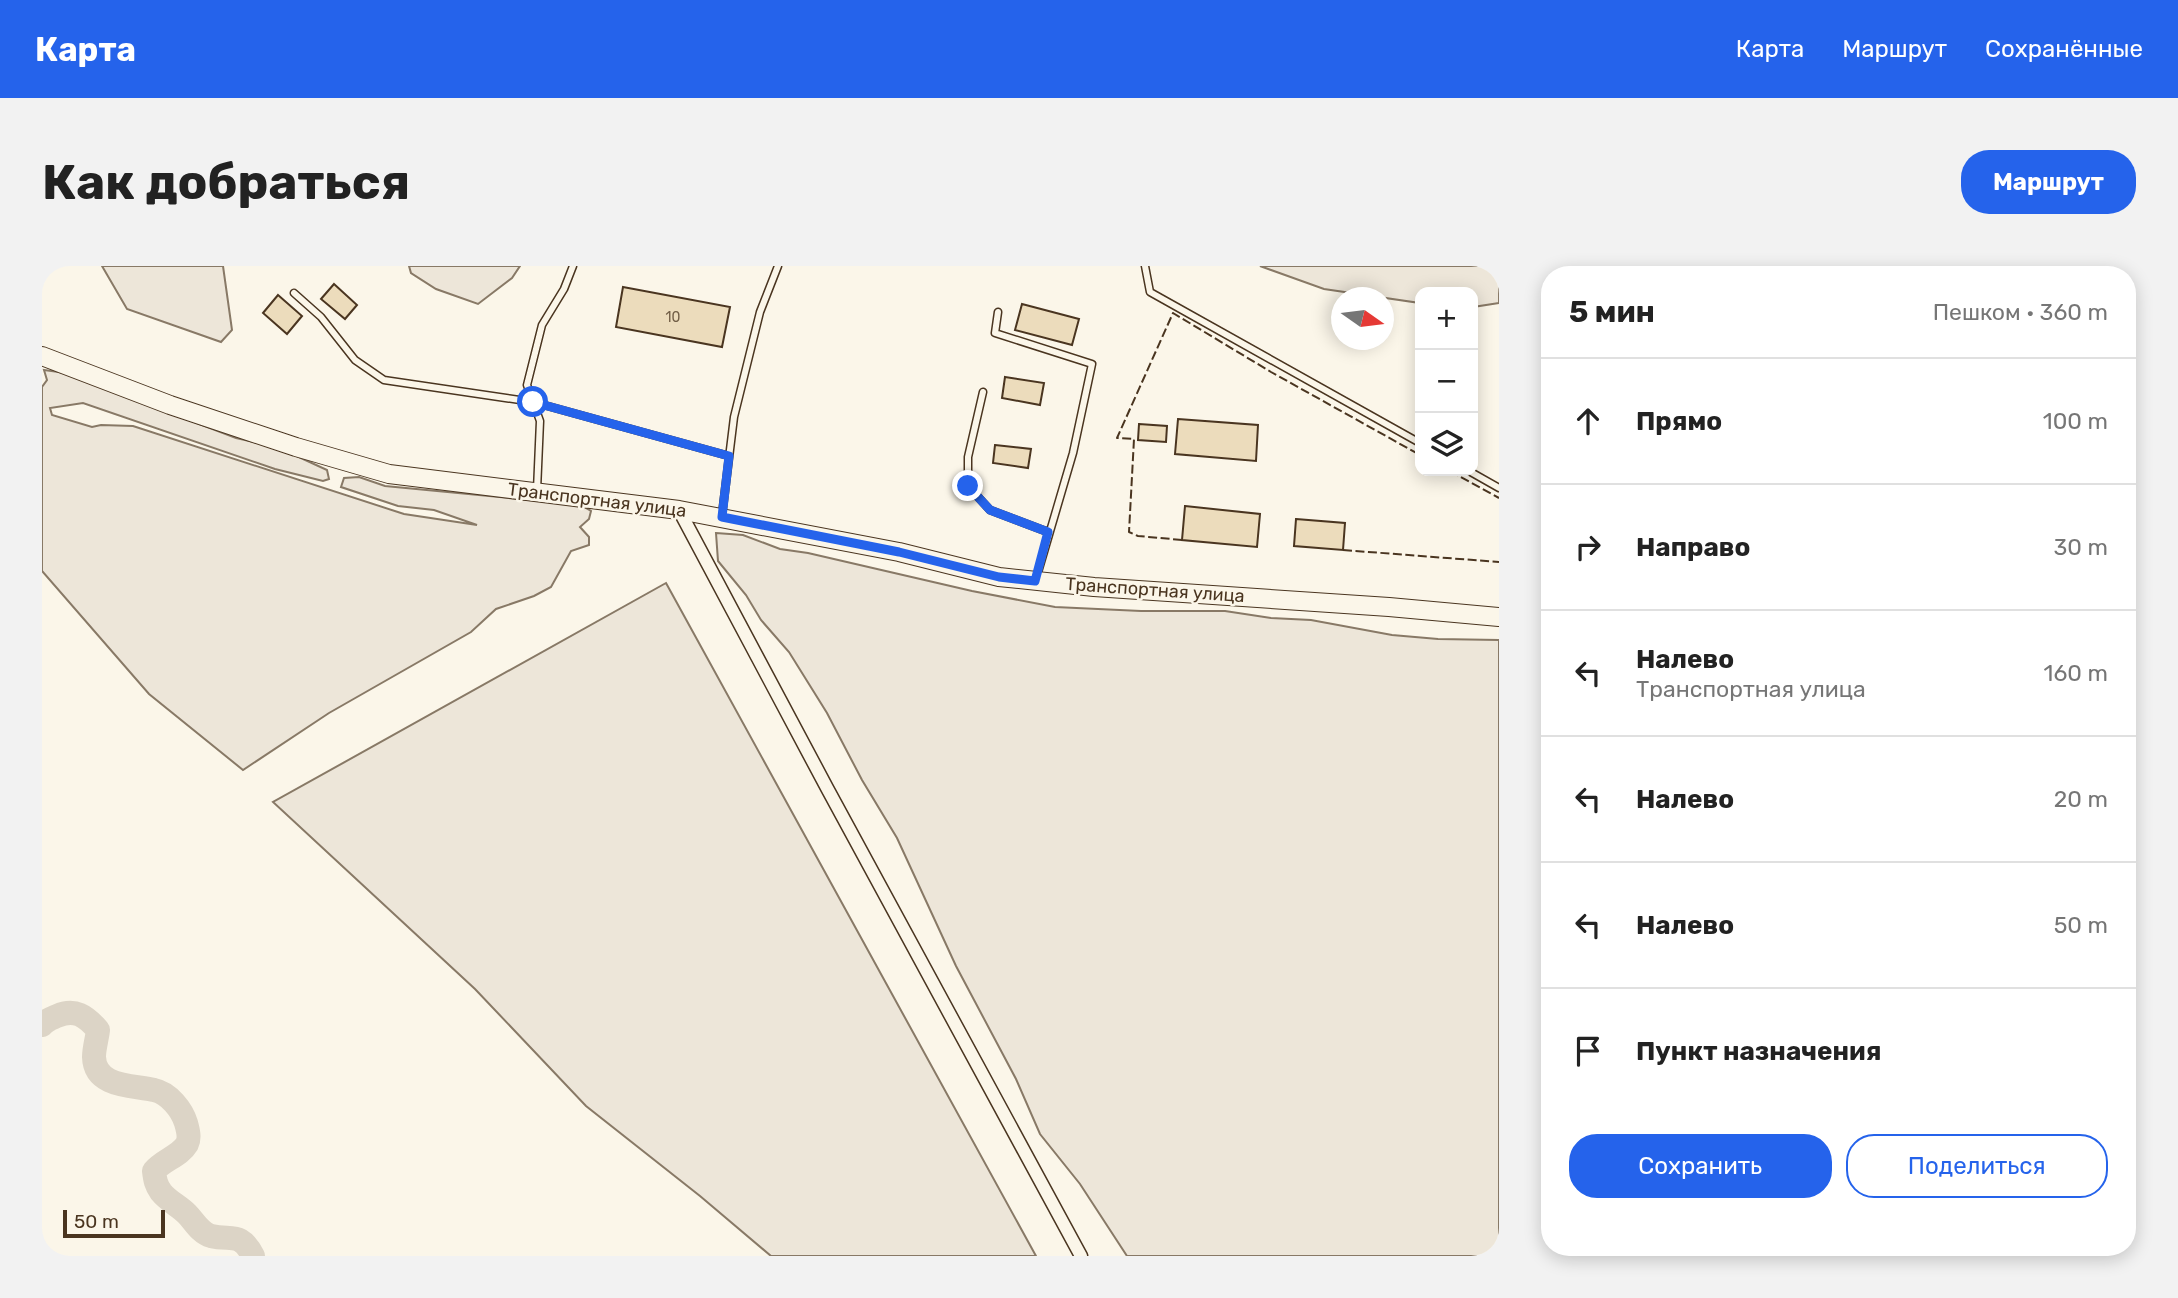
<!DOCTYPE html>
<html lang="ru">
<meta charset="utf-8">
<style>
:root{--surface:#fff;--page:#f2f2f2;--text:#222;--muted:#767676;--line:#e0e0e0;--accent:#2563eb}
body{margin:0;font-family:Rubik,sans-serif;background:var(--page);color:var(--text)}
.controls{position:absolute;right:21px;top:21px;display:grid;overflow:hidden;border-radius:14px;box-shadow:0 4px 18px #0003}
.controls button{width:63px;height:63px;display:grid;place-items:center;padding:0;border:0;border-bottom:2px solid var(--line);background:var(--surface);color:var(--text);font:35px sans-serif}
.compass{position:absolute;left:1289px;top:21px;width:63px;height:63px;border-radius:50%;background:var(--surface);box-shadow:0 4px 18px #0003;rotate:104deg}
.scale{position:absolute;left:21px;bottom:18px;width:102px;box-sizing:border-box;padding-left:7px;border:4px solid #4a3520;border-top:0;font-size:19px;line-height:24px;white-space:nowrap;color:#4a3520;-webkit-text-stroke:5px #fbf6e9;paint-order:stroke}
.stop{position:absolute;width:21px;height:21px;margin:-16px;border:5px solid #2563eb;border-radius:50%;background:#fff}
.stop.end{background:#2563eb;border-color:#fff;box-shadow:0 2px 7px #0008}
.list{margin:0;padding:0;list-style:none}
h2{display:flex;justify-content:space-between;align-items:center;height:91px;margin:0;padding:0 28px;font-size:30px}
h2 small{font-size:23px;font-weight:400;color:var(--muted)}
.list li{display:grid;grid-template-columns:46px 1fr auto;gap:21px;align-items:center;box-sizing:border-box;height:126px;padding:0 28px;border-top:2px solid var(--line)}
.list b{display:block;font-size:26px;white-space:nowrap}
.list p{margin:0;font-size:23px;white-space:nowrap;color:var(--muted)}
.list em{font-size:23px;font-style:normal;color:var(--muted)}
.actions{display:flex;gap:14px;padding:21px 28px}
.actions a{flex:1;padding:16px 0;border:2px solid var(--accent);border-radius:28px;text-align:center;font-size:24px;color:var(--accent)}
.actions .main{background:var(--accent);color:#fff}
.icon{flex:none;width:38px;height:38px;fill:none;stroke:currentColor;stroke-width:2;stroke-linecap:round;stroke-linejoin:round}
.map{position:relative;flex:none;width:1457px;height:990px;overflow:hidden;border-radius:28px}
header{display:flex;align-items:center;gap:42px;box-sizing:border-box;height:98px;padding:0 35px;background:var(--accent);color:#fff}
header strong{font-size:33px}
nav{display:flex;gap:38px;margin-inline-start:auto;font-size:24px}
.intro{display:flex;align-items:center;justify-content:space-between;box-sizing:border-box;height:168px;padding:0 42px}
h1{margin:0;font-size:49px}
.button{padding:18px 32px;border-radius:28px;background:var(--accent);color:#fff;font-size:24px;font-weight:700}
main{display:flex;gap:42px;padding:0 42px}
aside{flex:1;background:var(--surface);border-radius:28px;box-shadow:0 4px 18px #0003}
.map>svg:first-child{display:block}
.green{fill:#ede6d9;stroke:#887966;stroke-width:2}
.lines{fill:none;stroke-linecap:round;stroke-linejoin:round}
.river{stroke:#dcd4c6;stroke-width:24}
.building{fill:#ecdcbc;stroke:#4a3520;stroke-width:2}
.lane-casing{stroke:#4a3520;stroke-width:9}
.street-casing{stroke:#4a3520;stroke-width:15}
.secondary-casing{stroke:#4a3520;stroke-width:20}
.lane{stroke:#fbf6e9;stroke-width:6}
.street{stroke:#fbf6e9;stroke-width:12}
.secondary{stroke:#fbf6e9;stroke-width:18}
.fence{stroke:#4a3520;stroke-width:2;stroke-dasharray:9 3.5;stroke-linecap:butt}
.route{stroke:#2563eb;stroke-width:9}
.labels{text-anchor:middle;stroke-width:5;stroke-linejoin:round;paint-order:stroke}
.number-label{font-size:14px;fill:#725f47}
.street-label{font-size:18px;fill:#4a3520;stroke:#fbf6e9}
</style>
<header>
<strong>Карта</strong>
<nav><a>Карта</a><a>Маршрут</a><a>Сохранённые</a></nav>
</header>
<div class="intro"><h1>Как добраться</h1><a class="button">Маршрут</a></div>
<main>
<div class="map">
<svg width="1457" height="990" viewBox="0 0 1457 990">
<rect width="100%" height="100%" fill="#fbf6e9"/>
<!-- green -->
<path class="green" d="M60 0H181L190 64 179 76 85 43Z
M367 0H478L470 12 436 38 394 23 369 7Z
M1218 0H1457V37L1431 41V26H1378V37L1282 23Z
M2 104 24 107 194 172 235 181 285 204 287 213 281 215 233 203 41 137 8 142 10 149 50 161 59 159 91 160 362 248 435 259 392 244 356 240 299 221 302 212 317 211 343 220 539 239 549 245 547 253 538 261 547 271V279L529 285 509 321 492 330 454 343 429 366 287 447 201 504 107 428 0 305V121L5 114Z
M674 267 701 269 738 283 766 287 930 325 1013 341 1099 345H1183L1229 352 1269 354 1350 369 1396 373 1457 374V990H1085L1038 918 998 868 974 813 914 700 855 572 820 514 785 447 747 386 719 354 704 329 676 295Z
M624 317 994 990H729L658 930 544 840 433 723 231 536Z"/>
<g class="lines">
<!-- river -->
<path class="river" d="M0 759C4 754 8 753 15 750 33 742 44 750 56 764 55 773 52 782 52 791 53 822 92 819 112 824 127 827 140 844 144 857 146 864 148 872 145 878 138 890 121 894 112 905 113 914 114 919 119 926 126 935 137 940 145 948 152 955 158 967 169 970 190 975 198 965 211 990"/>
</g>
<!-- building -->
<path class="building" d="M292 18 315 39 303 53 279 33Z
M581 21 688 41 680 81 574 61Z
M236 29 260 50 245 68 221 47Z
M980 38 1037 53 1030 79 973 64Z
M963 111 1002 117 998 139 960 132Z
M1136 153 1216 159 1214 195 1133 188Z
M1097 158 1125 160 1124 176 1096 174Z
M953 179 989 183 986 202 951 197Z
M1143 240 1218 248 1215 281 1140 274Z
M1254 253 1303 257 1301 284 1252 280Z"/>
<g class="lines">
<!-- lane casing -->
<g class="lane-casing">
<path id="lane" d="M1103 0 1108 26 1378 177
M252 27 279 51 313 94 342 114 491 136 687 190
M956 46 953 67 1050 98 1031 187 994 313
M941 126 926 191V220L948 244 1006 266
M1427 205 1457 222
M495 224 498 155 485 119 500 59 522 23 531 0
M680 249 692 151 718 46 736 0"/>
</g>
<!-- street casing -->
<g class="street-casing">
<path id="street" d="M637 244 785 522 1039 990"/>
</g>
<!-- secondary casing -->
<g class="secondary-casing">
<path id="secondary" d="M0 90 128 139 254 181 347 208 637 244 857 286 957 311 1052 321 1347 341 1457 351"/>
</g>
<!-- lane -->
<use href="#lane" class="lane"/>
<!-- street -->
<use href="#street" class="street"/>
<!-- secondary -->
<use href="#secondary" class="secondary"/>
<!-- fence -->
<path class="fence" d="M1408 205 1457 232
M1140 274 1096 270 1087 266 1092 173 1075 172 1131 47 1229 106 1378 189
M1301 284 1457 296"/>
</g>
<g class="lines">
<!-- route -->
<path class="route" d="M491 136 687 190 680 251 857 286 957 311 993 315 1006 266 948 244 926 220"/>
</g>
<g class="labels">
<!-- number labels -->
<g class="number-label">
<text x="631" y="56">10</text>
</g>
<!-- street labels -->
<g class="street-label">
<text transform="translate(555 234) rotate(7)" y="6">Транспортная улица</text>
<text transform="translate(1113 324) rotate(4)" y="6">Транспортная улица</text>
</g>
</g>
</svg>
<div class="controls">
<button>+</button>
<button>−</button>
<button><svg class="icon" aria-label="layers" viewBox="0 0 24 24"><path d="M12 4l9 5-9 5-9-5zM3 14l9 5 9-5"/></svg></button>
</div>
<svg class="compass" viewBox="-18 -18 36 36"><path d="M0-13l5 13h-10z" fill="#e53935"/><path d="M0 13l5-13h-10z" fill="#767676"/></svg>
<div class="scale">50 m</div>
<div class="stop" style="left:491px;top:136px"></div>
<div class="stop end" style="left:926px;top:220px"></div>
</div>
<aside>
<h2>5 мин<small>Пешком · 360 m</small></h2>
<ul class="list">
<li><svg class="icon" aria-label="ahead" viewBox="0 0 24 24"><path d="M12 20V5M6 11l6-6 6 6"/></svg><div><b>Прямо</b></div><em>100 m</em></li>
<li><svg class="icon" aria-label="right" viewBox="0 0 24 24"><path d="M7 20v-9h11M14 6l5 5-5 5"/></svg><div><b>Направо</b></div><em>30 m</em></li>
<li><svg class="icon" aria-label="left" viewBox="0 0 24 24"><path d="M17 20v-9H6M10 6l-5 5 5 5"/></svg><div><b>Налево</b><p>Транспортная улица</p></div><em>160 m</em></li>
<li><svg class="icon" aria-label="left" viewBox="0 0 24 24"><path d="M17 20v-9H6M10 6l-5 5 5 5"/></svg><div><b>Налево</b></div><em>20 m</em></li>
<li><svg class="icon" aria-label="left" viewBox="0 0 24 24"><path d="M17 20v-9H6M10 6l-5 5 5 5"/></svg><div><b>Налево</b></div><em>50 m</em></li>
<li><svg class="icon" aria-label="arrive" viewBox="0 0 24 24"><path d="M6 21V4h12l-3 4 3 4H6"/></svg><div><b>Пункт назначения</b></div></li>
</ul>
<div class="actions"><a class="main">Сохранить</a><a>Поделиться</a></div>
</aside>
</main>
